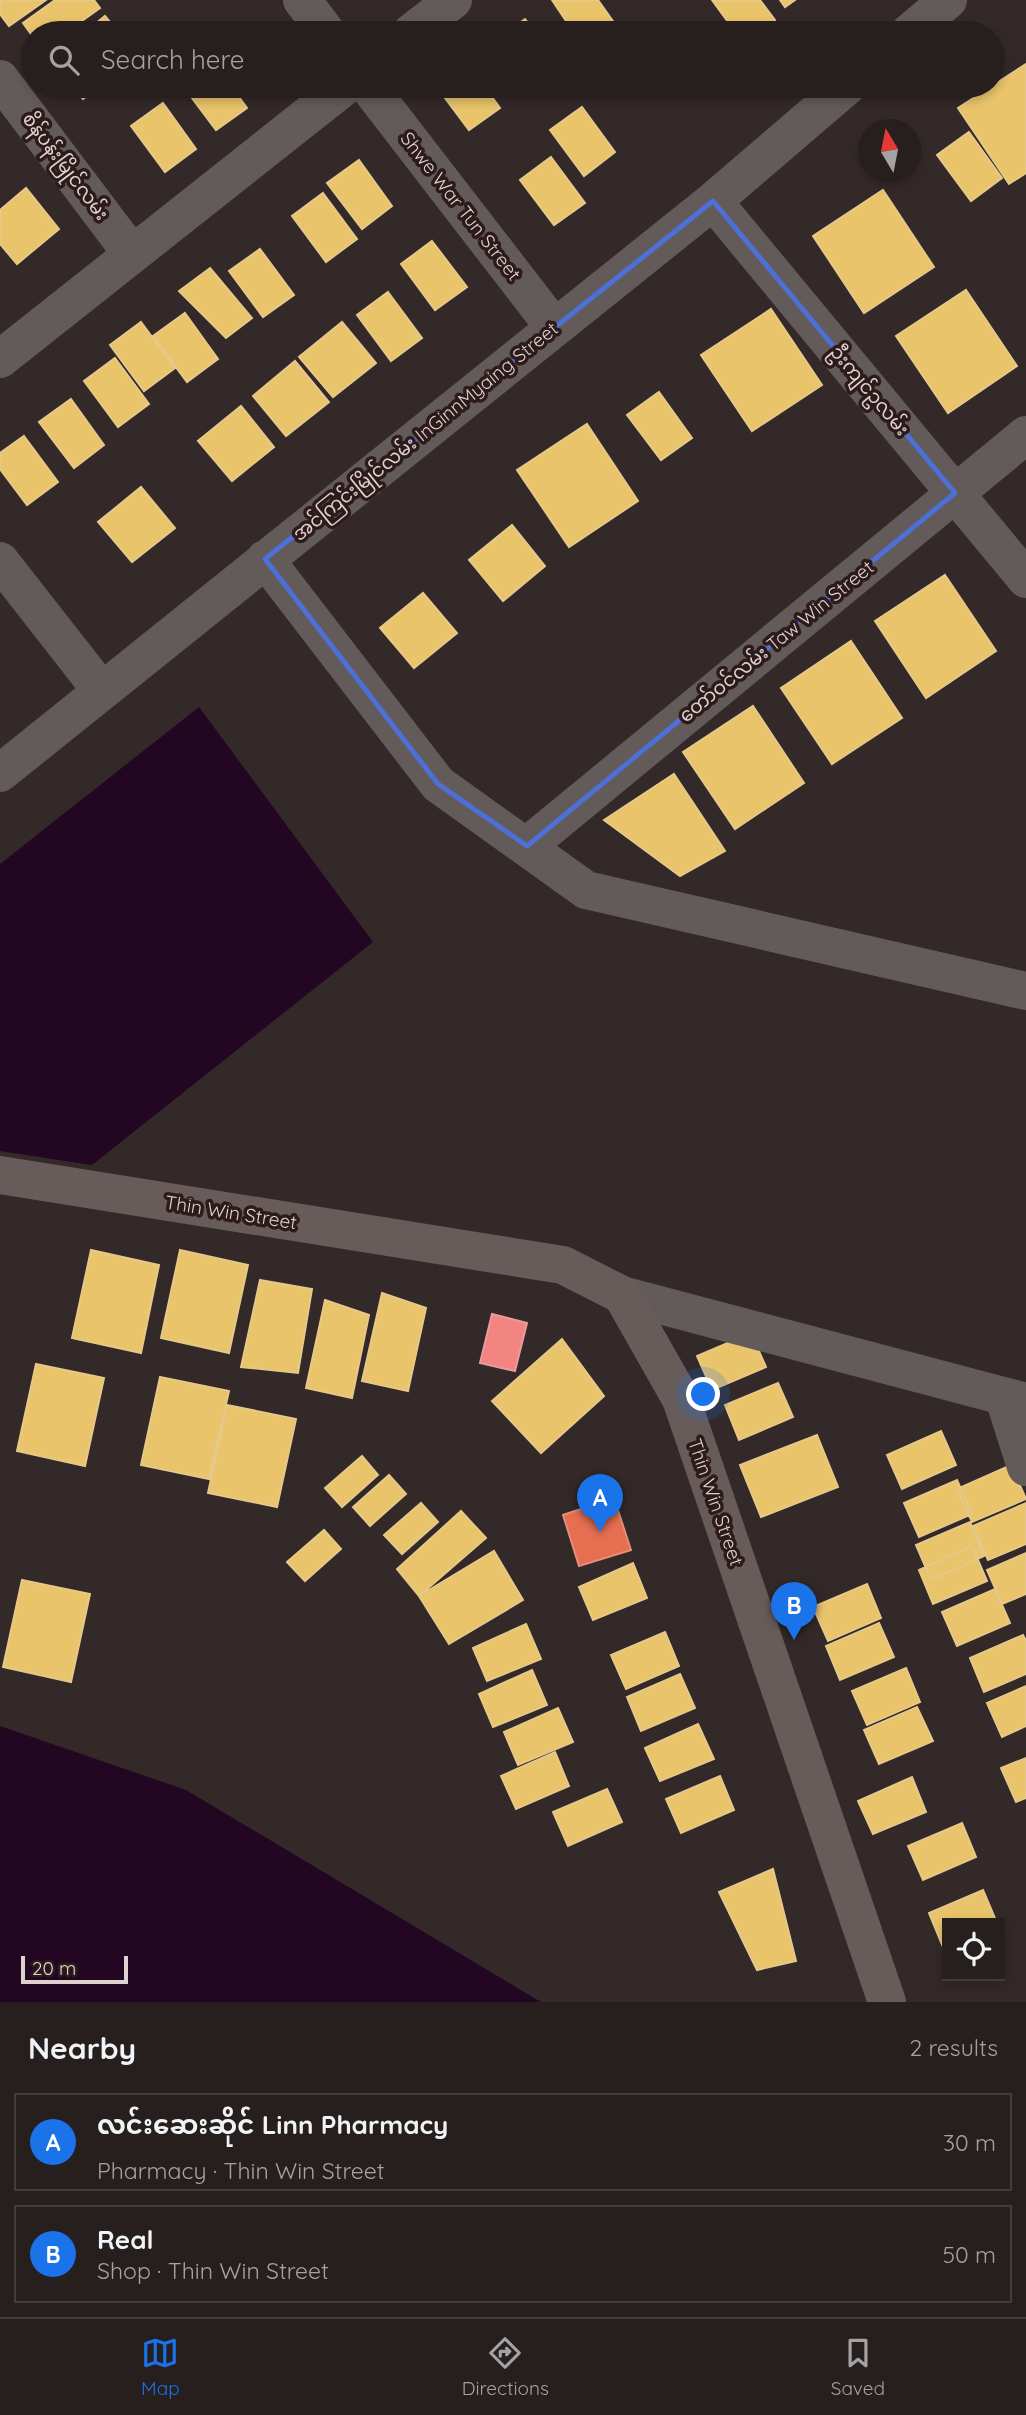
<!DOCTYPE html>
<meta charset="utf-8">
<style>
:root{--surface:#261f1e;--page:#322c2b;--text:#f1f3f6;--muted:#a4a2a4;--line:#423d3c;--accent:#1a73e8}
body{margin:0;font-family:Quicksand,"Noto Sans Myanmar",sans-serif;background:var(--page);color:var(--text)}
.controls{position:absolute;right:21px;bottom:21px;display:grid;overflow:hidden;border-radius:0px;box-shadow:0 4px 10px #0003}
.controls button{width:63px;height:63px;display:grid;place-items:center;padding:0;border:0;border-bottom:2px solid var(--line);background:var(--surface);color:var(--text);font:35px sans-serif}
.compass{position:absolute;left:858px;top:119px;width:63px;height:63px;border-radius:50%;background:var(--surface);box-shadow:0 4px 10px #0003;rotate:350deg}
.scale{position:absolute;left:21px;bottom:18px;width:107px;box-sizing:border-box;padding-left:7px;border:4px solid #ded2d1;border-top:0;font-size:19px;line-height:24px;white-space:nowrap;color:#ded2d1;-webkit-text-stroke:5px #2d1b1b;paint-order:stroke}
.you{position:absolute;left:704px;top:1395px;width:24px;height:24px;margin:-18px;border:5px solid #fff;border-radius:50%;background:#1a73e8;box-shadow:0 0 0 10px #1a73e833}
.badge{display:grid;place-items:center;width:46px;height:46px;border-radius:50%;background:var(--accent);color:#fff;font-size:23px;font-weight:700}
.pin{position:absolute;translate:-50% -58px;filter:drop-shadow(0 2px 4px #0008)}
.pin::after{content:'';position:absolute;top:37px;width:24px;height:21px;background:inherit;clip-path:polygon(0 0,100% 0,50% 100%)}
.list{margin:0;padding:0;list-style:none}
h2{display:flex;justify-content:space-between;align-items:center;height:91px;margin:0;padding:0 28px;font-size:30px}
h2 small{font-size:23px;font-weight:400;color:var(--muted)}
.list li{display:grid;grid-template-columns:46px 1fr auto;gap:21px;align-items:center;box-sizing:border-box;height:98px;margin:0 14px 14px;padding:0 14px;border:2px solid var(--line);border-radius:0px}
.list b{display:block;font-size:26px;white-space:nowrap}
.list p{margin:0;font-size:23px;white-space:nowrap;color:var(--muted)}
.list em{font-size:23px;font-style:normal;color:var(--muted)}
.icon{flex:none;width:38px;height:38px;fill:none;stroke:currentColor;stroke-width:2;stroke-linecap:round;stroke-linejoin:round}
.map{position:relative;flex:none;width:1026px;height:2002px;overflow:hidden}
.search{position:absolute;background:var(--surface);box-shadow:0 4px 10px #0003;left:21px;right:21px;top:21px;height:77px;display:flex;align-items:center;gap:18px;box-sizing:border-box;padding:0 24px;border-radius:38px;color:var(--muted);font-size:26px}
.sheet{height:315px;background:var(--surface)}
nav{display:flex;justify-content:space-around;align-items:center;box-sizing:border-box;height:98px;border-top:2px solid var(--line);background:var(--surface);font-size:19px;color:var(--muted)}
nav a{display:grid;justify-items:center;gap:4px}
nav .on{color:var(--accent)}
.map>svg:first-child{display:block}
.water{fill:#230621}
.homes{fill:#e9c46a;stroke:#e6c889;stroke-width:2}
.shops{fill:#e76f51;stroke:#e48d77;stroke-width:2}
.health{fill:#f28482;stroke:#ec9b9a;stroke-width:2}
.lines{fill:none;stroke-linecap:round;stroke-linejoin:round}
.street{stroke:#635b5a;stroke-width:38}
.secondary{stroke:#675c59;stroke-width:38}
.marked{fill:none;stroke:#4d6fd6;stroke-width:5;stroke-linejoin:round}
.labels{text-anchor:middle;stroke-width:7;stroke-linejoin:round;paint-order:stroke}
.street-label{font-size:19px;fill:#ded2d1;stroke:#2d1b1b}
</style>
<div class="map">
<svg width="1026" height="2002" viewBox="0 0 1026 2002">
<rect width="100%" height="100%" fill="#332928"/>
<!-- water -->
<path class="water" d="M199 707 373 942 92 1165 0 1151V864Z
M0 1726 186 1790 541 2002H0Z"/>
<!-- homes -->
<path class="homes" d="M0 0H46L9 26 0 14Z
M55 0H94L100 8 65 33H33V37L23 23Z
M552 0H598L615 24 603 33H574Z
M712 0H760L775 20 757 33H736Z
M780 0H795L785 7Z
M105 16 119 33H84Z
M525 19 536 33H505Z
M1026 64V173L1009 184 958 108Z
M72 86H99L83 99Z
M183 86H231L247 108 216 130Z
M436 86H484L500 108 469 130Z
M163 103 196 149 165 172 131 126Z
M582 107 615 152 584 176 550 130Z
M969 132 1002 178 971 201 937 155Z
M551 157 585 203 554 225 520 180Z
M359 160 392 206 362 229 327 183Z
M26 188 59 229 17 264 0 244V210Z
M883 190 934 267 864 313 813 236Z
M323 193 357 239 326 262 292 216Z
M432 241 467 287 435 310 401 264Z
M260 249 294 295 263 317 229 271Z
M210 268 252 318 226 338 179 291Z
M966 290 1017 366 948 413 896 336Z
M388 292 422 338 391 361 357 315Z
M771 309 822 385 752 431 701 355Z
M185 313 218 359 187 382 153 336Z
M141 322 175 368 144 391 110 345Z
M342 322 376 363 333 397 299 357Z
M115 358 149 404 118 427 84 381Z
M295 361 329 402 286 436 253 396Z
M659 392 692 438 661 460 627 415Z
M71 399 104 445 74 468 39 422Z
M241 406 274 447 232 481 198 441Z
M587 424 638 501 569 547 517 470Z
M24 436 58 482 27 505 0 469V453Z
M141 487 175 528 132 562 98 522Z
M512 525 545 566 503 601 469 560Z
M945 575 996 651 926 698 875 621Z
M423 593 457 633 414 668 380 628Z
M851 641 902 718 832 764 781 688Z
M753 706 804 783 735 829 683 752Z
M674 774 725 851 680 876 604 820Z
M91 1250 159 1265 141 1353 72 1338Z
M180 1250 248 1265 229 1353 161 1338Z
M260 1280 312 1289 298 1373 241 1367Z
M382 1293 426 1308 408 1391 362 1381Z
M325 1300 369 1315 352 1398 306 1388Z
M751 1333 766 1367 712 1390 697 1356Z
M562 1339 604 1396 541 1453 492 1401Z
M36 1364 104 1378 85 1466 17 1451Z
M160 1377 229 1391 209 1479 141 1465Z
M778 1383 793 1417 739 1440 725 1405Z
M227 1405 296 1419 277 1507 208 1493Z
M941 1431 956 1465 902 1489 887 1455Z
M817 1435 838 1487 761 1517 740 1465Z
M362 1456 378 1475 342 1507 325 1488Z
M1011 1465 1026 1499 972 1522 957 1489Z
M389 1475 406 1494 370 1526 353 1507Z
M957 1480 972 1514 919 1537 904 1503Z
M421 1503 438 1522 402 1554 384 1535Z
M1026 1503V1544L988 1560 973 1526Z
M461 1511 486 1538 419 1596 397 1569Z
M970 1522 984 1556 931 1580 916 1545Z
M324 1530 341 1549 305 1581 287 1562Z
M972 1546 987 1581 933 1604 919 1570Z
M494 1551 523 1600 449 1644 419 1596Z
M1026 1553V1594L1002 1604 987 1570Z
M633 1563 647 1598 593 1620 579 1587Z
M22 1580 90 1594 71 1682 3 1667Z
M867 1584 881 1618 828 1641 813 1607Z
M995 1589 1010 1623 957 1646 942 1612Z
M879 1623 894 1657 840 1680 826 1646Z
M526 1624 541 1659 487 1681 473 1648Z
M665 1632 679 1666 626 1689 611 1655Z
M1023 1635 1026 1641V1674L984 1692 970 1658Z
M906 1668 920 1702 867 1725 852 1691Z
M532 1670 547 1705 493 1727 479 1694Z
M680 1674 695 1708 641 1731 627 1697Z
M1026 1686V1726L1002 1737 987 1703Z
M917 1707 933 1741 879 1764 864 1730Z
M558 1708 573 1742 518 1765 504 1732Z
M698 1724 714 1759 660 1781 645 1748Z
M555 1752 569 1786 516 1809 501 1776Z
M1026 1758V1798L1016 1802 1001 1768Z
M720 1776 734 1810 681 1833 666 1799Z
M912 1777 926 1812 873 1834 858 1801Z
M607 1789 622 1822 568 1846 553 1812Z
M962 1823 976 1857 923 1880 908 1846Z
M773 1869 796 1961 757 1970 719 1892Z
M983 1890 997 1923H947V1945L943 1947 929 1913Z"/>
<!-- shops -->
<path class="shops" d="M614 1498 631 1550 579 1566 563 1515Z"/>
<!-- health -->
<path class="health" d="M492 1314 527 1323 515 1371 480 1363Z"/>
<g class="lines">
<!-- street -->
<path class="street" d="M302 0 327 33
M411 33 453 0
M909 33 948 0
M0 79 132 254
M368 86 554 327
M713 201 1026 579
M0 359 345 86
M265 559 438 784 586 890 1026 991
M0 561 101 690
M0 773 713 201 847 86
M527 846 1026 435
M622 1295 1026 1402
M1004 1398 1026 1467"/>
<!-- secondary -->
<path class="secondary" d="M0 1175 563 1265 622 1295 681 1399 887 2002"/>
</g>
<!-- marked area -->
<path class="marked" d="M713 201 955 493 527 846 438 784 265 559Z"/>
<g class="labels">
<!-- street labels -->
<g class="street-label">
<text transform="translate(66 166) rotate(53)" y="7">စိန်ပန်းမြိုင်လမ်း</text>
<text transform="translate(461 206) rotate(52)" y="7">Shwe War Tun Street</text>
<text transform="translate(870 390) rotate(50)" y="7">ဦးကျင်ဥလမ်း</text>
<text transform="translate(425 431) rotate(-39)" y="7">အင်ကြင်းမြိုင်လမ်း InGinnMyaing Street</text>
<text transform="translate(776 641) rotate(-39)" y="7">တော်ဝင်လမ်း Taw Win Street</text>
<text transform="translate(231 1212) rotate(9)" y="7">Thin Win Street</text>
<text transform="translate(716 1502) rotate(71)" y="7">Thin Win Street</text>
</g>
</g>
</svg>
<div class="controls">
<button><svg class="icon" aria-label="locate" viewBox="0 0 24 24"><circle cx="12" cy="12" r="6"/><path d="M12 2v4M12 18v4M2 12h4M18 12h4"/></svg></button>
</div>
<svg class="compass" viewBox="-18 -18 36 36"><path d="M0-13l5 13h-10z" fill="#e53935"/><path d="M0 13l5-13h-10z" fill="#a4a2a4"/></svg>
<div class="scale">20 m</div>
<div class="you"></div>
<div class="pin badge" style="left:600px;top:1532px">A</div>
<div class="pin badge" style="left:794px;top:1640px">B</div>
<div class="search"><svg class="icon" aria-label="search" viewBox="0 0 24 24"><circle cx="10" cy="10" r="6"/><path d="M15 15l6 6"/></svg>Search here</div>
</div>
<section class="sheet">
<h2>Nearby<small>2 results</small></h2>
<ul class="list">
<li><span class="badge">A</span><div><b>လင်းဆေးဆိုင် Linn Pharmacy</b><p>Pharmacy · Thin Win Street</p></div><em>30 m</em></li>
<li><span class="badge">B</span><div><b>Real</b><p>Shop · Thin Win Street</p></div><em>50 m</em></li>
</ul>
</section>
<nav>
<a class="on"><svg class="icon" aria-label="map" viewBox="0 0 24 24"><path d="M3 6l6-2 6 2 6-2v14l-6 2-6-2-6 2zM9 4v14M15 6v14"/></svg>Map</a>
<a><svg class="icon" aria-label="directions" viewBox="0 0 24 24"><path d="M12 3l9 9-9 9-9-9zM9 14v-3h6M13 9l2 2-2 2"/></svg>Directions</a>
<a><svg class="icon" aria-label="saved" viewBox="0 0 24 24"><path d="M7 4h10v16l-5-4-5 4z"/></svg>Saved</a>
</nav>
